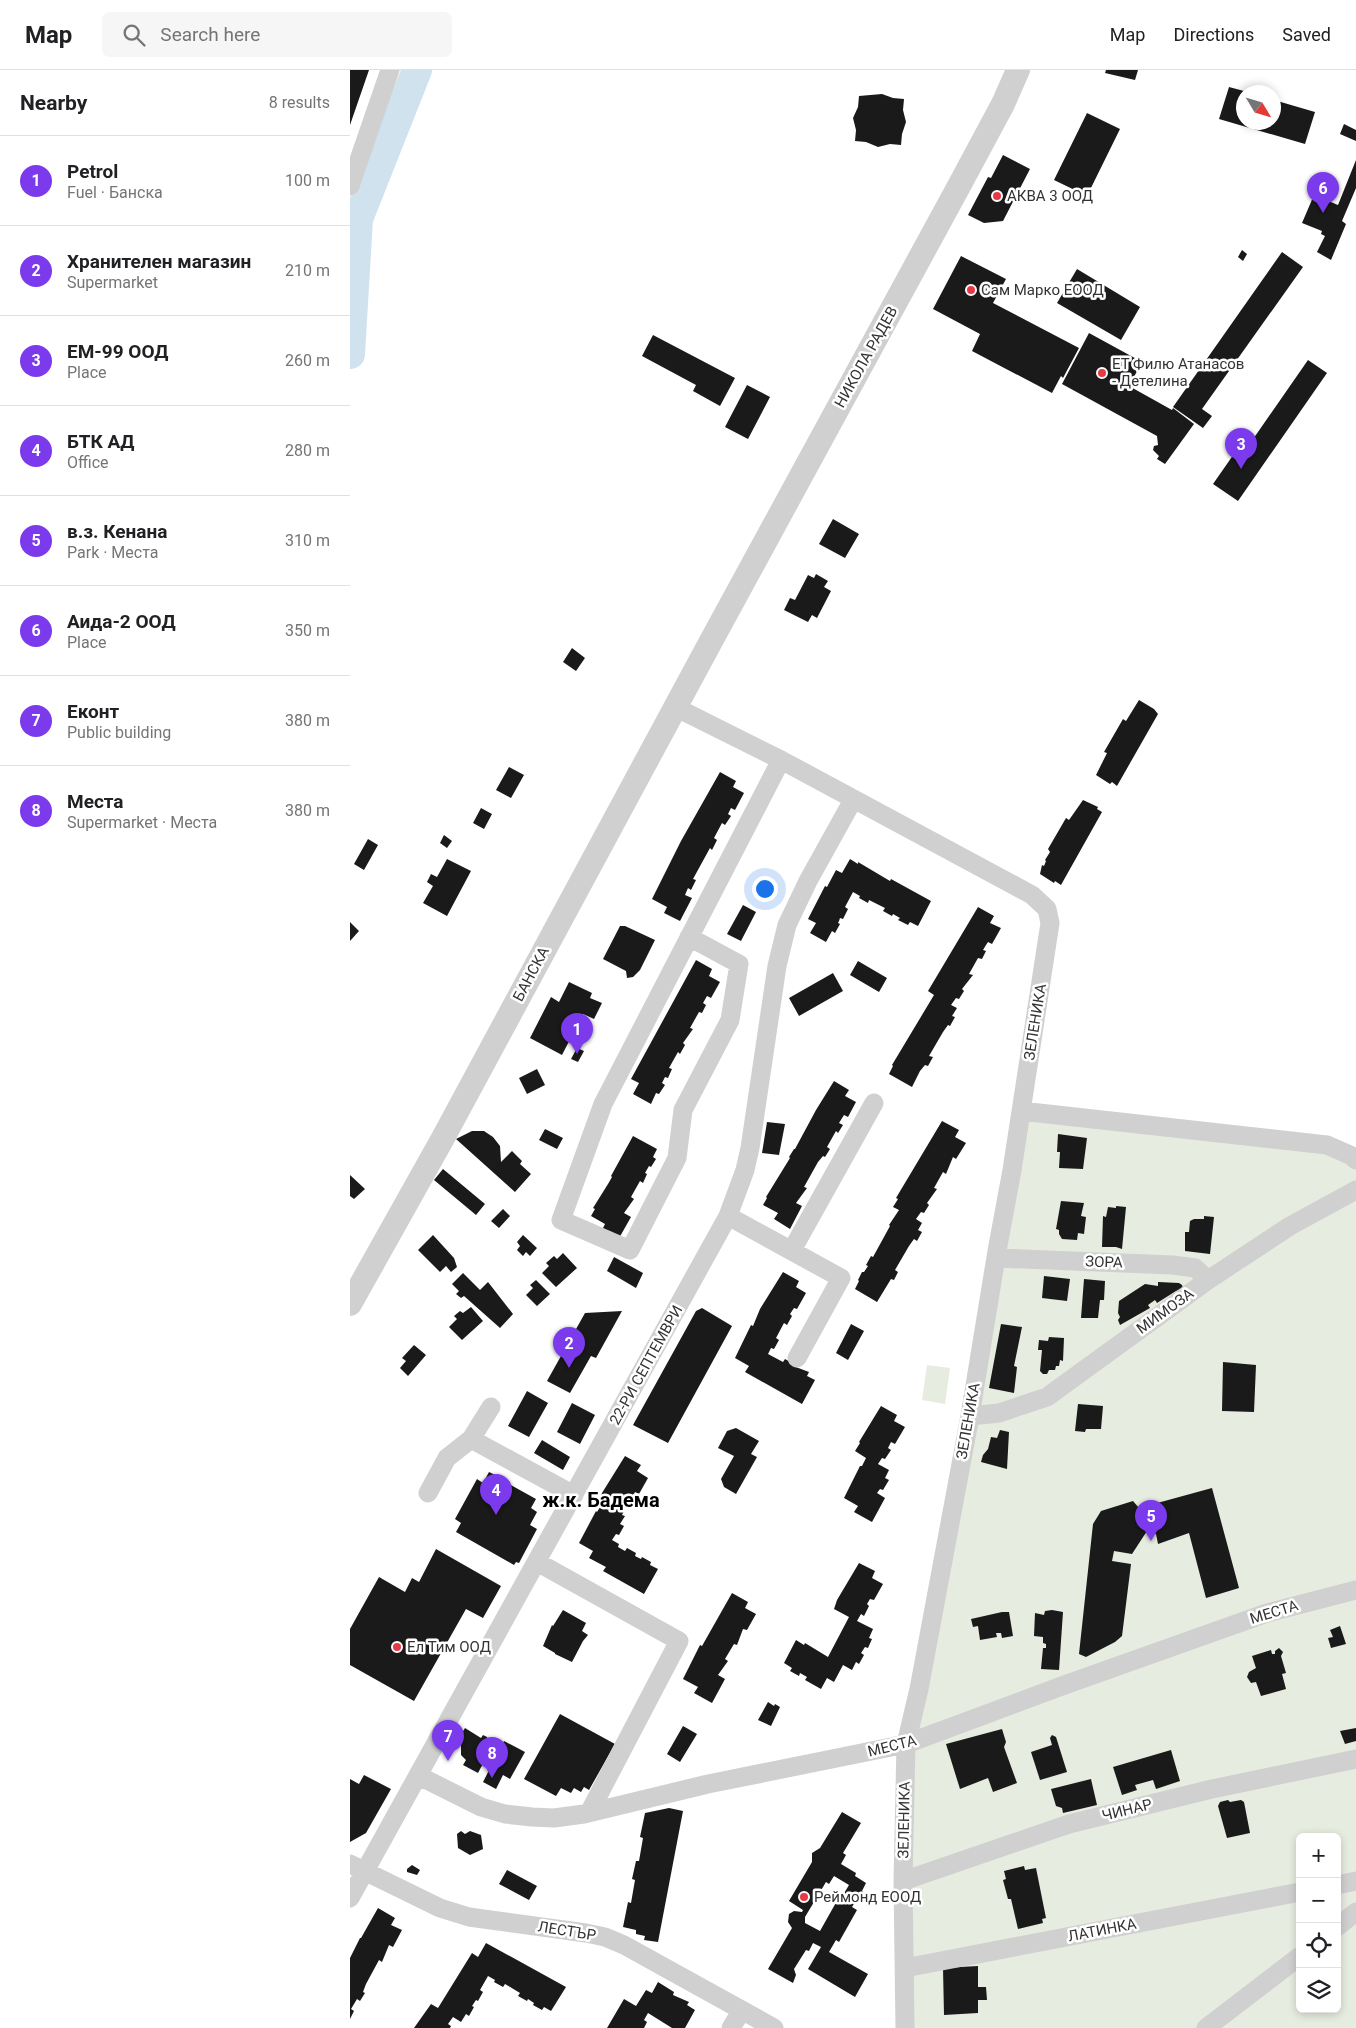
<!DOCTYPE html>
<meta charset="utf-8">
<style>
:root{--surface:#fff;--page:#f6f6f6;--text:#202124;--muted:#757577;--line:#e0e0e0;--accent:#7c3aed}
body{margin:0;font-family:Roboto,sans-serif;background:var(--page);color:var(--text)}
.controls{position:absolute;right:15px;bottom:15px;display:grid;overflow:hidden;border-radius:8px;box-shadow:0 2px 8px #0003}
.controls button{width:45px;height:45px;display:grid;place-items:center;padding:0;border:0;border-bottom:1px solid var(--line);background:var(--surface);color:var(--text);font:25px sans-serif}
.compass{position:absolute;left:886px;top:15px;width:45px;height:45px;border-radius:50%;background:var(--surface);box-shadow:0 2px 8px #0003;rotate:128deg}
.you{position:absolute;left:414px;top:818px;width:18px;height:18px;margin:-12px;border:4px solid #fff;border-radius:50%;background:#1a73e8;box-shadow:0 0 0 8px #1a73e833}
.badge{display:grid;place-items:center;width:32px;height:32px;border-radius:50%;background:var(--accent);color:#fff;font-size:16px;font-weight:700}
.pin{position:absolute;translate:-50% -41px;filter:drop-shadow(0 1px 2px #0008)}
.pin::after{content:'';position:absolute;top:26px;width:18px;height:15px;background:inherit;clip-path:polygon(0 0,100% 0,50% 100%)}
.list{margin:0;padding:0;list-style:none}
h2{display:flex;justify-content:space-between;align-items:center;height:65px;margin:0;padding:0 20px;font-size:21px}
h2 small{font-size:16px;font-weight:400;color:var(--muted)}
.list li{display:grid;grid-template-columns:32px 1fr auto;gap:15px;align-items:center;box-sizing:border-box;height:90px;padding:0 20px;border-top:1px solid var(--line)}
.list b{display:block;font-size:19px;white-space:nowrap}
.list p{margin:0;font-size:16px;white-space:nowrap;color:var(--muted)}
.list em{font-size:16px;font-style:normal;color:var(--muted)}
.icon{flex:none;width:28px;height:28px;fill:none;stroke:currentColor;stroke-width:2;stroke-linecap:round;stroke-linejoin:round}
.map{position:relative;flex:none;width:1006px;height:1958px;overflow:hidden}
header{display:flex;align-items:center;gap:30px;box-sizing:border-box;height:70px;padding:0 25px;background:var(--surface);border-bottom:1px solid var(--line)}
header strong{font-size:24px}
nav{display:flex;gap:28px;margin-inline-start:auto;font-size:18px}
.search{width:350px;height:45px;background:var(--page);display:flex;align-items:center;gap:12px;box-sizing:border-box;padding:0 18px;border-radius:8px;color:var(--muted);font-size:19px}
main{display:flex}
aside{flex:1;background:var(--surface)}
.map>svg:first-child{display:block}
.green{fill:#e6ecdf;fill-rule:evenodd}
.lines{fill:none;stroke-linecap:round;stroke-linejoin:round}
.river{stroke:#cfe2ee;stroke-width:30}
.building{fill:#1a1a1a;fill-rule:evenodd}
.minor{stroke:#d0d0d0;stroke-width:19}
.tertiary{stroke:#d0d0d0;stroke-width:24}
.poi-dot{fill:#e63946;stroke:#fff;stroke-width:2}
.labels{text-anchor:middle;stroke-width:5;stroke-linejoin:round;paint-order:stroke}
.poi-label{font-size:15px;fill:#333;stroke:#fff;text-anchor:start}
.street-label{font-size:15px;fill:#333;stroke:#fff}
.district-label{font-size:20px;font-weight:bold;fill:#000;stroke:#fff}
</style>
<header>
<strong>Map</strong>
<div class="search"><svg class="icon" aria-label="search" viewBox="0 0 24 24"><circle cx="10" cy="10" r="6"/><path d="M15 15l6 6"/></svg>Search here</div>
<nav><a>Map</a><a>Directions</a><a>Saved</a></nav>
</header>
<main>
<aside>
<h2>Nearby<small>8 results</small></h2>
<ul class="list">
<li><span class="badge">1</span><div><b>Petrol</b><p>Fuel · Банска</p></div><em>100 m</em></li>
<li><span class="badge">2</span><div><b>Хранителен магазин</b><p>Supermarket</p></div><em>210 m</em></li>
<li><span class="badge">3</span><div><b>ЕМ-99 ООД</b><p>Place</p></div><em>260 m</em></li>
<li><span class="badge">4</span><div><b>БТК АД</b><p>Office</p></div><em>280 m</em></li>
<li><span class="badge">5</span><div><b>в.з. Кенана</b><p>Park · Места</p></div><em>310 m</em></li>
<li><span class="badge">6</span><div><b>Аида-2 ООД</b><p>Place</p></div><em>350 m</em></li>
<li><span class="badge">7</span><div><b>Еконт</b><p>Public building</p></div><em>380 m</em></li>
<li><span class="badge">8</span><div><b>Места</b><p>Supermarket · Места</p></div><em>380 m</em></li>
</ul>
</aside>
<div class="map">
<svg width="1006" height="1958" viewBox="0 0 1006 1958">
<rect width="100%" height="100%" fill="#fff"/>
<!-- green -->
<path class="green" d="M671 1041 1006 1087V1958H554L556 1674ZM950 1767H987V1939H950Z
M577 1295 600 1298 595 1334 572 1330Z"/>
<g class="lines">
<!-- river -->
<path class="river" d="M0 284 8 149 67 0"/>
</g>
<!-- building -->
<path class="building" d="M0 0H19L0 55Z
M756 0H788L785 10 755 3Z
M879 17 894 21V52H924V30L965 42 955 74 869 49Z
M532 24 543 28 554 29 553 40 556 52 552 64 551 75 540 74 528 77 516 72 505 71 506 60 503 48 508 37 509 26Z
M737 43 770 59 737 126 704 110Z
M994 54 1006 60V71L990 64Z
M653 85 680 99 653 151 634 153 618 145 638 107 641 108Z
M1006 90V118L992 151 996 154 981 190 967 182 975 166 971 164 972 161 952 153 964 125 988 135Z
M892 180 897 184 893 191 888 187Z
M932 182 953 197 852 339 862 346 853 358 823 337Z
M611 186 656 209 643 233 729 278 713 308 711 306 702 323 622 281 630 264 583 239Z
M727 199 790 237 771 270 707 233Z
M739 263 792 292 779 316 822 340 823 338 844 354 815 394 807 389 809 386 803 380 804 376 808 375 807 366 712 314Z
M303 265 385 308 370 336 343 321 346 315 292 286Z
M958 290 977 303 888 431 863 414 886 381 892 385Z
M397 315 420 327 398 369 375 357Z
M483 449 509 464 495 488 469 474Z
M466 504 478 511 474 517 481 521 467 548 462 545 458 552 434 540 440 528 445 530 458 505 464 508Z
M222 578 235 588 226 601 213 592Z
M789 630 804 639 808 644 767 716 762 712 760 714 746 705 757 683 754 682 773 649 776 651Z
M159 697 174 705 161 728 146 720Z
M370 702 386 711 383 717 394 723 385 740 381 738 378 744 381 746 375 755 372 753 364 768 367 770 362 780 360 778 343 809 346 810 341 820 338 818 335 825 342 828 330 851 314 843 317 837 302 829 331 771Z
M733 730 748 737 747 739 752 742 711 815 705 811 704 813 690 804 692 795 694 796 696 791 695 790 700 782 698 779 716 748 719 750Z
M131 738 142 744 134 759 123 753Z
M94 765 102 771 97 778 90 773Z
M18 769 28 775 14 800 4 794Z
M97 789 121 801 97 846 73 833 83 816 77 812 81 804 87 807Z
M500 789 508 794V792L540 811 541 809 581 831 568 856 560 852 558 855 548 850 550 848 543 844 542 846 533 841 535 838 519 830 518 833 509 828 510 826 503 822 495 837 498 839 493 849 490 848 489 851 488 853 490 854 485 863 482 861 476 872 460 863 466 853 458 849 475 816 477 817 486 800 492 803Z
M393 835 406 842 391 871 377 864Z
M628 837 644 846 640 853 651 858 642 874 638 872 636 875 633 880 636 881 632 889 628 888 619 904 623 905 612 919 614 921 609 929 606 928 601 935 607 938 602 946 605 947 600 956 598 955 593 962 579 986 583 987 578 996 575 995 570 1001 562 1017 539 1004 543 996 542 995 584 925 578 921Z
M0 852 9 861 0 871Z
M270 856H275L305 870 290 900 283 907 277 908 276 901 253 889Z
M346 890 362 899 359 906 370 912 361 928 357 926 353 933 356 935 352 943 349 942 340 958 343 959 333 973 335 975 330 984 328 982 319 998 322 999 318 1008 315 1007 312 1013 315 1015 309 1024 306 1023 301 1034 283 1024 289 1013 281 1009Z
M508 891 537 908 529 922 500 905Z
M483 903 493 921 449 946 439 928Z
M219 912 242 923 240 928 252 933 244 949 233 944 212 985 180 968 201 927 209 932Z
M227 978 234 981 228 992 221 989Z
M187 999 195 1015 177 1024 169 1008Z
M484 1011 499 1020 495 1026 506 1032 498 1047 494 1045 489 1053 493 1055 488 1063 486 1061 477 1077 480 1079 475 1087 473 1086 468 1092 454 1117 457 1118 446 1133 452 1136 440 1159 424 1149 428 1143 413 1135 417 1128 416 1127 440 1088 439 1087 444 1079H445L466 1040Z
M592 1051 609 1060 605 1067 616 1073 606 1089 603 1087 596 1104 593 1102 584 1118 587 1119 577 1133 579 1135 574 1143 571 1142 566 1149 572 1153 568 1160 572 1162 567 1171 564 1169 559 1176 545 1200 548 1202 544 1210 541 1209 527 1232 505 1219 509 1211 508 1210 512 1202H514L518 1196 516 1195 521 1186 523 1187 540 1156 539 1155 549 1140 543 1137 548 1129 546 1128Z
M417 1052 435 1054 429 1085 412 1083Z
M195 1059 213 1068 207 1079 189 1070Z
M122 1061H134L143 1067 150 1076 151 1092 162 1081 172 1091 170 1094 181 1104 165 1122 106 1069Z
M708 1064 737 1068 733 1099 709 1098 710 1082H707Z
M283 1066 307 1079 303 1087 306 1089 301 1097 299 1096 295 1103 297 1104 293 1113 290 1111 281 1127 284 1129 274 1143 281 1147 268 1170 252 1160 255 1154 241 1146 245 1139 243 1138 258 1114 262 1107 261 1106Z
M93 1099 135 1134 126 1145 84 1110Z
M0 1105 15 1119 4 1129 0 1126Z
M711 1131 734 1133 731 1146 736 1147 734 1164 728 1163 727 1170 712 1169 709 1164V1160L706 1159Z
M766 1136 776 1137 772 1179 766 1177H752L753 1146 756 1147 758 1137 766 1138Z
M153 1139 160 1146 149 1158 141 1151Z
M854 1146 864 1147 860 1184 835 1181V1162H839L840 1151 844 1149H854Z
M83 1165 104 1188 107 1197 101 1202 96 1196 90 1202 68 1180Z
M173 1165 187 1178 180 1186 176 1182 173 1186 167 1180 170 1176 167 1172Z
M213 1183 227 1198 206 1217 192 1203 199 1196 196 1193 204 1186 207 1189Z
M264 1187 293 1203 286 1218 257 1201Z
M433 1202 449 1211 446 1217 456 1223 447 1239 444 1238 440 1244 442 1246 437 1255 434 1253 426 1268 429 1270 424 1279 421 1278 418 1284 433 1292 435 1289 444 1294 443 1296 459 1302 457 1306 465 1310 452 1334 395 1302 399 1296 385 1288 401 1255 403 1256 410 1239Z
M113 1203 130 1220 138 1212 163 1244 150 1258 114 1226 111 1228 106 1224 109 1221 102 1214Z
M694 1206 720 1209 717 1231 692 1228Z
M734 1209 755 1211 754 1230H750L748 1248H731Z
M186 1210 200 1224 187 1236 176 1225 183 1218 180 1215Z
M808 1212 829 1213 832 1215 833 1218 826 1221 807 1233 805 1230 798 1235 800 1238 770 1255 768 1250 770 1247 768 1243 769 1231 795 1214 808 1216Z
M121 1237 133 1251 112 1270 99 1257 107 1249 104 1246 110 1241 113 1243Z
M352 1238 382 1256 318 1373 283 1355 346 1241Z
M272 1241 246 1288 241 1286 220 1323 197 1311 235 1243Z
M501 1254 514 1261 498 1290 486 1283Z
M651 1254 672 1257 664 1296 667 1297 664 1323 639 1318Z
M699 1267 714 1268 713 1291 710 1290 709 1296H706L705 1300H699L697 1304H693L690 1301 692 1280H688L689 1270 698 1271Z
M64 1275 76 1285 58 1306 50 1298 56 1291 52 1288Z
M873 1292 906 1295 904 1342 872 1341Z
M177 1321 198 1333 179 1367 158 1356Z
M222 1333 245 1345 230 1374 207 1362Z
M728 1334 753 1336 751 1359H736L735 1362 725 1361Z
M531 1336 547 1345 544 1351 555 1357 545 1374 541 1372 538 1378 541 1380 535 1389 532 1388 528 1394 539 1400 535 1408 539 1410 533 1420 530 1419 527 1423 535 1428 522 1452 504 1442 508 1436 494 1428 510 1396H512L516 1388 505 1381 510 1373 509 1372Z
M386 1358 409 1371 401 1384 407 1387 386 1424 374 1417 371 1409 384 1386 368 1378 377 1361Z
M650 1360 659 1362 657 1399 631 1392 633 1385 638 1379 641 1367 647 1368Z
M192 1370 220 1387 213 1400 184 1383Z
M275 1386 291 1395 287 1401 298 1408 289 1424 285 1422 282 1429 284 1430 279 1439 276 1437 272 1445 275 1446 270 1454 274 1456 269 1465 266 1464 262 1470 269 1474 268 1477 275 1481 277 1478 286 1483 285 1486 291 1489 292 1487 301 1492 300 1495 308 1499 294 1524 253 1501 256 1497 239 1488 243 1481 229 1473 246 1441 247 1442 252 1434 249 1432 252 1423Z
M139 1402 160 1412 159 1414 186 1429 181 1438 187 1442 180 1455 187 1459 169 1493 166 1492 164 1495 106 1462 111 1453 105 1449 127 1409 133 1413Z
M862 1418 889 1518 856 1528 839 1463 808 1474 806 1464 797 1461 782 1484 764 1481 762 1491 781 1494 772 1566 765 1572 736 1587 729 1584 743 1454 751 1441 783 1431 789 1438Z
M86 1479 151 1516 133 1548 116 1539 64 1631 0 1595V1559L29 1507 55 1522 62 1508 69 1512Z
M509 1493 525 1501 522 1508 533 1514 524 1530 520 1529 517 1534 519 1536 514 1546 511 1544 507 1551 523 1559 519 1568 522 1569 518 1578 515 1577 511 1583 514 1585 509 1594 506 1592 502 1600 493 1595 484 1612 477 1608 471 1619 455 1610 457 1607 450 1603 449 1606 440 1601 442 1598 434 1593 446 1570 454 1575 455 1573 478 1587 499 1547 484 1539 487 1530Z
M382 1523 398 1532 395 1538 406 1544 397 1560 393 1559 387 1575 384 1574 375 1589 378 1591 368 1605 375 1609 362 1633 344 1623 348 1617 333 1609 350 1575 352 1576Z
M213 1540 236 1553 232 1561 238 1565 233 1571 222 1592 205 1584V1583L193 1576 202 1555 203 1556Z
M702 1540 713 1542 709 1600 691 1599 693 1578H696V1574L693 1573V1567L684 1566 685 1543 694 1545 695 1541Z
M652 1542H659L663 1566 652 1568 651 1563H646L647 1567 630 1570 628 1556 623 1557 621 1549Z
M990 1556 996 1574 981 1578 978 1568 983 1567 980 1560Z
M929 1578 933 1582 931 1586 936 1603 932 1604 936 1619 911 1626 906 1612 901 1613 897 1607 899 1602 906 1598 902 1586 921 1580 922 1584H925V1581Z
M418 1632 424 1636 425 1634 430 1637 421 1656 408 1650Z
M210 1644 265 1674 239 1720 234 1717 231 1722 224 1718 221 1723 211 1718 206 1726 174 1709Z
M333 1656 347 1664 330 1692 317 1684Z
M115 1658 131 1668 133 1665 137 1667 139 1672 143 1670 147 1673 146 1677 140 1679 142 1684 140 1687 137 1686 128 1703 113 1695 116 1690 111 1685V1675L106 1673Z
M1006 1658V1671L995 1674 990 1661Z
M652 1659 656 1672 654 1677 667 1713 643 1722 638 1708 610 1719 596 1674Z
M702 1665 706 1667 717 1702 690 1710 681 1682 702 1675 700 1668Z
M154 1671 175 1682 160 1709 153 1705 146 1719 133 1712Z
M821 1680 830 1711 806 1719 803 1710 785 1715 787 1720 772 1725 763 1697Z
M14 1705 41 1719 16 1763 0 1772V1709L9 1714Z
M741 1709 747 1735 713 1743 712 1738 706 1736 701 1719Z
M878 1730 880 1732 891 1730 894 1732 900 1763 877 1768 868 1736 870 1732Z
M319 1738 333 1741 308 1872 294 1870 295 1866 286 1864V1860L273 1857 278 1832 281 1833 285 1810 282 1809 286 1791H289L293 1768 290 1767 295 1743Z
M492 1742 511 1753 493 1783 496 1785 491 1794 506 1803 505 1806 516 1813 512 1821 518 1825 514 1833 507 1829 502 1837 507 1840 489 1872 486 1870 479 1882 518 1904 505 1927 458 1899 471 1877 463 1873 459 1881 456 1880 444 1899 446 1905 443 1913 418 1899 442 1858 438 1852 439 1844 444 1841 452 1842 453 1840 439 1831 462 1792V1783L470 1778ZM484 1806 499 1815 490 1830 488 1829 470 1861 455 1853V1847L476 1812 479 1814Z
M111 1761 115 1764 120 1761 131 1765 133 1779 120 1785 108 1778 107 1764Z
M62 1795 70 1800 67 1805 57 1802V1799Z
M674 1796 675 1800 686 1798 696 1848 692 1849 693 1853 668 1859 661 1829H658L653 1810 656 1809 654 1801Z
M157 1800 187 1816 179 1830 149 1814Z
M28 1838 45 1848 41 1855 52 1860 43 1877 39 1875 32 1892 29 1890 16 1914 13 1922 15 1923 10 1931 7 1929 1 1939 4 1941 0 1949V1888L10 1868H11Z
M136 1873 216 1917 201 1941 194 1937 192 1940 183 1935 184 1933 178 1929 177 1931 168 1926 170 1923 155 1914 153 1917 144 1912 145 1910 138 1906 130 1920 133 1922 128 1931 126 1930 122 1936 124 1937 119 1946 116 1944 111 1952 103 1947 98 1954 101 1956 100 1958H64L81 1934 88 1938 122 1883 128 1887Z
M628 1896V1917H636L637 1930H628V1943L594 1945 593 1898Z
M308 1912 324 1922 323 1925 339 1932 337 1935 345 1940 335 1958H322L298 1943 294 1950 297 1952 294 1958H257L274 1929 286 1936 296 1920 302 1923Z"/>
<g class="lines">
<!-- minor -->
<path class="minor" d="M0 116 40 0
M325 637 431 690 682 825 697 839 700 853 662 1100 647 1181 620 1346 569 1619 556 1674 553 1811 555 1958
M339 867 389 894 380 950 333 1040 327 1088 280 1180 211 1150 253 1034 431 690
M671 1041 977 1075 1002 1086 1006 1090
M378 1146 491 1208 447 1288
M442 1180 524 1033
M646 1188 823 1195 845 1198 858 1210
M620 1346 649 1343 697 1327 858 1210 940 1156 1006 1120
M121 1369 141 1337
M78 1423 97 1388 121 1369 224 1425
M187 1492 329 1571 239 1743
M69 1706 131 1737 155 1744 182 1747 204 1748 234 1744 358 1714 556 1674 709 1617 917 1543 1006 1520
M0 1794 90 1838 119 1847 236 1863 255 1867 274 1875 424 1958
M553 1811 719 1754 862 1719 1006 1689
M987 1815 1006 1811
M0 1828 378 1146 395 1100 400 1078 427 896 437 855 458 811 503 730
M987 1857 1006 1842
M555 1898 950 1822
M381 1958 392 1940
M856 1958 950 1886"/>
<!-- tertiary -->
<path class="tertiary" d="M0 1234 93 1068 360 573 609 116 653 34 668 0"/>
</g>
<!-- markers -->
<g class="poi-dot">
<circle cx="647" cy="126" r="5"/>
<circle cx="621" cy="220" r="5"/>
<circle cx="752" cy="303" r="5"/>
<circle cx="47" cy="1577" r="5"/>
<circle cx="454" cy="1827" r="5"/>
</g>
<g class="labels">
<!-- poi labels -->
<g class="poi-label">
<text x="657" y="131">АКВА 3 ООД</text>
<text x="631" y="225">Сам Марко ЕООД</text>
<text x="762" y="299">ЕТ Филю Атанасов<tspan x="762" dy="17">- Детелина</tspan></text>
<text x="57" y="1582">Ел Тим ООД</text>
<text x="464" y="1832">Реймонд ЕООД</text>
</g>
<!-- street labels -->
<g class="street-label">
<text transform="translate(516 287) rotate(-61)" y="5">НИКОЛА РАДЕВ</text>
<text transform="translate(181 904) rotate(-62)" y="5">БАНСКА</text>
<text transform="translate(685 952) rotate(-81)" y="5">ЗЕЛЕНИКА</text>
<text transform="translate(754 1192) rotate(2)" y="5">ЗОРА</text>
<text transform="translate(815 1241) rotate(-36)" y="5">МИМОЗА</text>
<text transform="translate(296 1295) rotate(-61)" y="5">22-РИ СЕПТЕМВРИ</text>
<text transform="translate(618 1351) rotate(-80)" y="5">ЗЕЛЕНИКА</text>
<text transform="translate(924 1542) rotate(-17)" y="5">МЕСТА</text>
<text transform="translate(542 1676) rotate(-14)" y="5">МЕСТА</text>
<text transform="translate(777 1740) rotate(-14)" y="5">ЧИНАР</text>
<text transform="translate(554 1750) rotate(-89)" y="5">ЗЕЛЕНИКА</text>
<text transform="translate(752 1860) rotate(-11)" y="5">ЛАТИНКА</text>
<text transform="translate(217 1861) rotate(9)" y="5">ЛЕСТЪР</text>
</g>
<!-- district labels -->
<g class="district-label">
<text x="251" y="1437">ж.к. Бадема</text>
</g>
</g>
</svg>
<div class="controls">
<button>+</button>
<button>−</button>
<button><svg class="icon" aria-label="locate" viewBox="0 0 24 24"><circle cx="12" cy="12" r="6"/><path d="M12 2v4M12 18v4M2 12h4M18 12h4"/></svg></button>
<button><svg class="icon" aria-label="layers" viewBox="0 0 24 24"><path d="M12 4l9 5-9 5-9-5zM3 14l9 5 9-5"/></svg></button>
</div>
<svg class="compass" viewBox="-18 -18 36 36"><path d="M0-13l5 13h-10z" fill="#e53935"/><path d="M0 13l5-13h-10z" fill="#757577"/></svg>
<div class="you"></div>
<div class="pin badge" style="left:227px;top:984px">1</div>
<div class="pin badge" style="left:219px;top:1298px">2</div>
<div class="pin badge" style="left:891px;top:399px">3</div>
<div class="pin badge" style="left:146px;top:1445px">4</div>
<div class="pin badge" style="left:801px;top:1471px">5</div>
<div class="pin badge" style="left:973px;top:143px">6</div>
<div class="pin badge" style="left:98px;top:1691px">7</div>
<div class="pin badge" style="left:142px;top:1708px">8</div>
</div>
</main>
